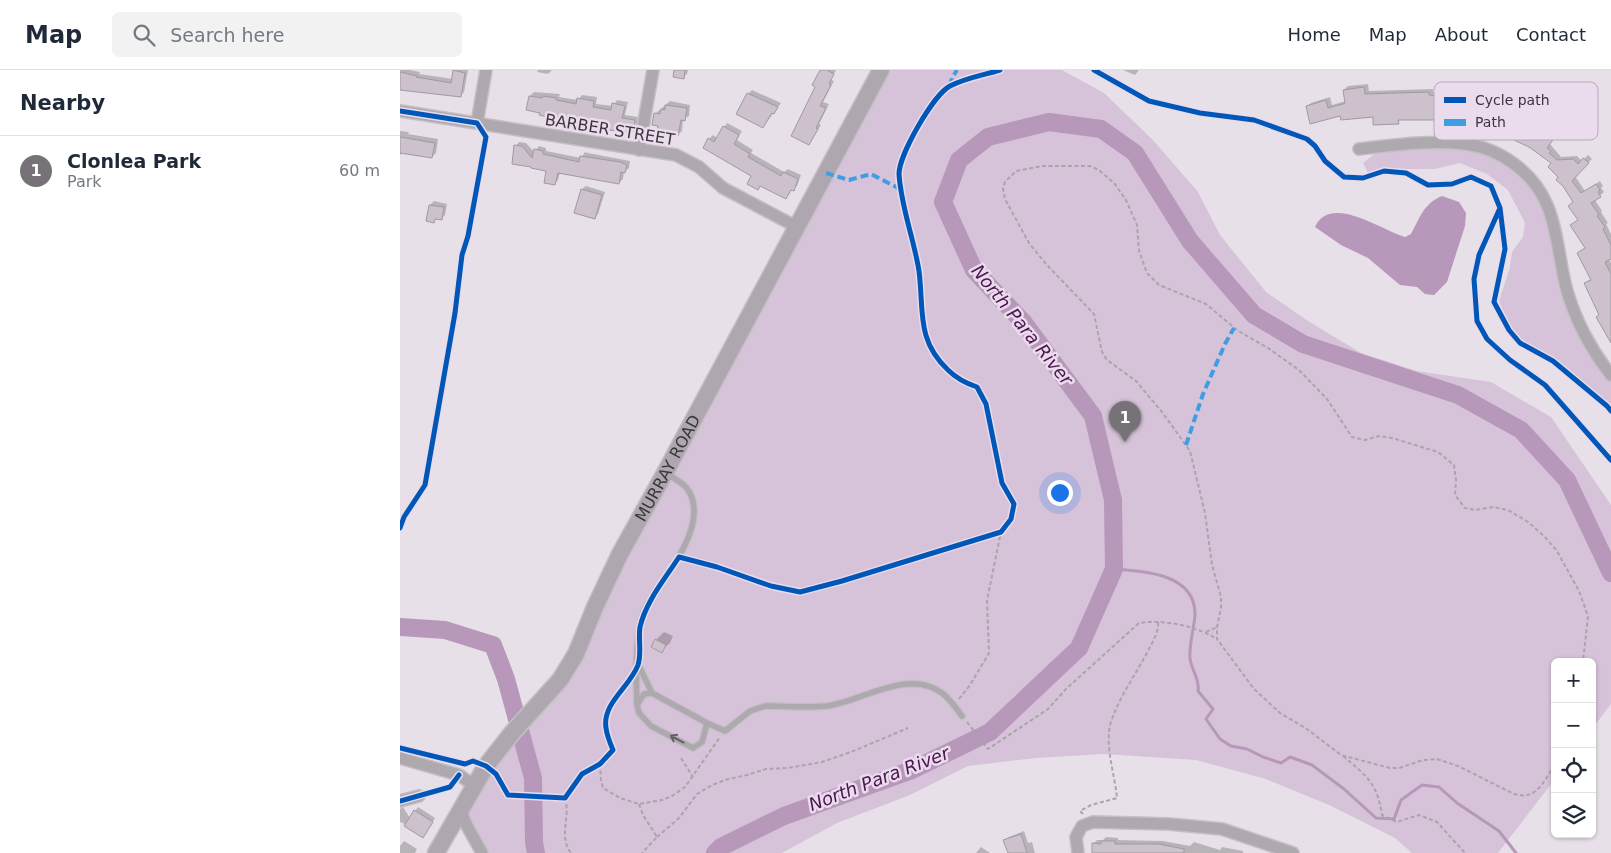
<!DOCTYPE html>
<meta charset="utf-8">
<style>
:root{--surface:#fff;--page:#f2f2f3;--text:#1f2937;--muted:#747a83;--line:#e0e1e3;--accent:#777278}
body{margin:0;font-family:"DejaVu Sans",sans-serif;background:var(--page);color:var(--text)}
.controls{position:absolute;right:15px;bottom:15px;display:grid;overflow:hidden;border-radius:8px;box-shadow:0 1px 4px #0004}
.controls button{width:45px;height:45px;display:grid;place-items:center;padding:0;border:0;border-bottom:1px solid var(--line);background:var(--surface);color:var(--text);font:25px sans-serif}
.you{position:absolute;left:659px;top:422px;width:18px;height:18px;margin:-12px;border:4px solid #fff;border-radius:50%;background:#1a73e8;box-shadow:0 0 0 8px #1a73e833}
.badge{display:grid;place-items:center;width:32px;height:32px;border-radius:50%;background:var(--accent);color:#fff;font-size:16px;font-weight:700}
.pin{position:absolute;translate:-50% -41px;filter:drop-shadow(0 1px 2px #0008)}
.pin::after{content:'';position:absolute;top:26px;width:18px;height:15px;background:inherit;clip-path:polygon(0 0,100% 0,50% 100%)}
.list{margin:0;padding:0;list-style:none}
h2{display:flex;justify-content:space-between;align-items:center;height:65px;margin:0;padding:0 20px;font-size:21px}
h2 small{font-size:16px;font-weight:400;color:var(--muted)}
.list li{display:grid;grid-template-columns:32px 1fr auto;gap:15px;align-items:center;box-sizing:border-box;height:70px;padding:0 20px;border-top:1px solid var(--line)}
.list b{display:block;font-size:19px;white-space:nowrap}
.list p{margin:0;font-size:16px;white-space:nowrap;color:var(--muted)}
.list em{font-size:16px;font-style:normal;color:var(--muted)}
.icon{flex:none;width:28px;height:28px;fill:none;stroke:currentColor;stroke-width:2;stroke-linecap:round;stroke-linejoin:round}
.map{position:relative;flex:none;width:1211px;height:783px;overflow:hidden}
header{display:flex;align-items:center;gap:30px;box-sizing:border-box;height:70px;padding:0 25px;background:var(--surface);border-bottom:1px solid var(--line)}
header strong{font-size:24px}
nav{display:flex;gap:28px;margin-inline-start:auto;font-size:18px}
.search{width:350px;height:45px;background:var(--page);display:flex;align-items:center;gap:12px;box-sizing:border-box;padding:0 18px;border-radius:8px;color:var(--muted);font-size:19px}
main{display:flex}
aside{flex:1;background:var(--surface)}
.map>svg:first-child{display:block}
.green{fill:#d6c3d9}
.water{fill:#b797ba}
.shadow{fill:#0003}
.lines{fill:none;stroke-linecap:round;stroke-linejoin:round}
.stream{stroke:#b797ba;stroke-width:3}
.river{stroke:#b797ba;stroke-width:18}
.building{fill:#cdc1ce;stroke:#9f9aa0}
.lane-casing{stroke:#c4bfc5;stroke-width:8}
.street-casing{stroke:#c4bfc5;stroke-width:14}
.secondary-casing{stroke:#c4bfc5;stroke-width:19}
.path{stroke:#aaa4ab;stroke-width:2;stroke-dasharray:4 2.5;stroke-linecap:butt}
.lane{stroke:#aea8af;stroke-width:5.5}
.street{stroke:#aea8af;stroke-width:11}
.secondary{stroke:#afa7b0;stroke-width:16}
.quiet{stroke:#3f9ee2;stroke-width:4;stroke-dasharray:8 4;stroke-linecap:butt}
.cycleway-casing{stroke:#eadcec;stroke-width:8}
.cycleway{stroke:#0057b8;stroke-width:5}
.oneway{stroke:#635e64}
.labels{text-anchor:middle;stroke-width:5;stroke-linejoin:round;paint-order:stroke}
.street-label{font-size:16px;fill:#3b363c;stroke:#eadcec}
.water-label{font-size:18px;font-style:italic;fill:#4c1652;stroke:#eadcec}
.key{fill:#eadcec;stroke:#b6aab7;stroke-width:1}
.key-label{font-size:14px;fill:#3b363c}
</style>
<header>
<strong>Map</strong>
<div class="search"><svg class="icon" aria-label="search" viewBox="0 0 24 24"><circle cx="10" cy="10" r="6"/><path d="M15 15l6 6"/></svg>Search here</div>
<nav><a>Home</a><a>Map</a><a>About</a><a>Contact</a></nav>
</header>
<main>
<aside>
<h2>Nearby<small></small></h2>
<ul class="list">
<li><span class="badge">1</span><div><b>Clonlea Park</b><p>Park</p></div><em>60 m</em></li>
</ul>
</aside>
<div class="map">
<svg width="1211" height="783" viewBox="0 0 1211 783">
<rect width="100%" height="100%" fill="#e7e0e8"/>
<!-- green -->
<path class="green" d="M481 0H662L704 23 753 70 798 122 820 165 866 222 908 251 961 283 1017 301 1091 312 1151 347 1211 435V634L1192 659V592H1155V709L1098 783H1012L995 768 929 735 866 709 796 690 704 684 636 688 568 696 510 725 437 753 382 783H84L61 741 160 610Z
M1053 78 1073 80 1093 87 1108 96 1122 108 1134 123 1144 143 1150 161 1158 207 1194 290 1211 312V338L1162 295 1120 272 1109 257 1099 231 1110 197 1112 182 1123 167 1125 153 1108 120 1087 104 1060 93 1035 99H981L968 103 963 93 977 82Z"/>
<!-- water -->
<path class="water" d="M1042 126 1059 132 1066 143 1065 156 1047 212 1034 225 1025 224 1017 217 1000 215 968 188 941 175 915 157C930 123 983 161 1005 167L1011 164C1020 148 1023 134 1042 126Z"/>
<!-- shadow -->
<path class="shadow" d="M0 0H9L20 2 19 4 53 9 55 0H68L64 22 60 26 0 18Z
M138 0H152L148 4 137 2Z
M275 0H288L287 4 283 7Z
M421 0H436L431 10 434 11 423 32 429 34 419 54 421 55 409 74 417 16Z
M723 0H739L735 5Z
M968 14 969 21 1033 19V22L1061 25 1058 50 1054 54 1036 49 1002 48 998 52 974 46 942 44 907 36 911 33 930 27 932 35 946 31 944 20 948 16Z
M1079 19 1114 28 1134 36V38L1161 59 1150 74 1161 87 1177 86 1182 91 1188 85 1192 89 1175 106 1185 121 1200 111 1203 116 1201 118 1204 122 1195 130 1202 141 1201 142 1208 153 1206 154 1211 164V187L1209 189 1211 193V273L1185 213 1192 208 1178 183 1186 177 1171 155 1179 149 1174 131 1153 93 1130 76 1090 57 1069 52 1076 23Z
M352 20 381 33 363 57 348 24Z
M134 22 160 24 159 27 178 30 182 25 197 27 196 34 213 36 217 30 228 32 225 45 238 47 236 57 232 61 130 26Z
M270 31 290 35 289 46 283 49 282 61 278 65 268 60 256 43Z
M327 53 342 61 337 70 353 80 351 83 384 102 388 99 401 105 397 116 392 119 386 128 361 115 358 118 353 105 309 69 313 65 317 68Z
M0 61 9 62 8 64 38 69 36 83 32 87 4 82 0 85Z
M119 72 126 73 134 82 139 76 146 78V81L181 88 185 82 188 83 230 91 229 98 224 102 223 109 219 113 160 102 158 110 154 114 148 100 132 97 116 76Z
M186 116 205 122 198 144 194 148 182 119Z
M34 131 47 134 45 145 41 149 37 148 34 151 30 135Z
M264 562 273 566 270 573 261 581 256 570Z
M3 737 10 748 18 737 35 748 26 763 0 752V739Z
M624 761 628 773 632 772 635 783H609L605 770 609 767Z
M706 767 718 768V770L763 771 790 776 794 772 820 780 822 777 843 781V783H693V774L697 770H703Z
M4 771 17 779 15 783H0V776Z
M581 777 590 783H576Z"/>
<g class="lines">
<!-- stream -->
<path class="stream" d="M714 499C745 501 796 504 795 545 794 559 789 574 790 588 791 600 800 608 798 621L813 639 806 649 820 669 831 676 847 679 863 687 881 693 890 687 912 695 944 719 976 748 994 749 1001 730 1022 715 1039 717 1057 733 1099 761 1116 783"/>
<!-- river -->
<path class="river" d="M0 557 45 560 93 575 106 609 133 708 134 772 136 783
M315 783 321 777 384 746 512 700 590 662 679 578 714 499 713 430 693 346 624 253 574 200 543 132 559 90 588 67 649 52 701 59 735 83 790 171 854 245 903 274 1058 325 1121 360 1167 410 1211 503"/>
</g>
<!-- building -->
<path class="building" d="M53 0 65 3 61 27 0 20V2L17 6 16 7 51 13Z
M274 0H285L284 9 273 7Z
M420 0H427L434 4 429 14 431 15 420 36 426 38 416 58 418 59 409 75 391 66 415 17 412 15Z
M964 17 965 24 1029 22V25L1057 28 1054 56 1034 53 1035 50H998L999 54 973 55V47L941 50 940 46 910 54 906 36 926 30 928 38 943 34 945 33 943 20Z
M347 23 378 37 374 44 372 43 370 46 363 58 336 44Z
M1074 23 1109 31 1132 40 1131 42 1158 63 1147 78 1151 81 1149 83 1157 90 1173 89 1178 94 1183 88 1189 93 1172 111 1181 123 1196 114 1200 120 1198 122 1201 127 1191 133 1199 145 1197 146 1205 157 1203 159 1211 175V189L1205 192 1211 204V273L1196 247 1199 245 1184 213 1191 210 1177 183 1185 178 1170 155 1178 150 1168 136 1173 132 1163 116 1156 110 1158 107 1148 97 1151 93 1129 77 1090 59 1067 53Z
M129 26 142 28 143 26 156 28V30L176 34 177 28 194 31 193 37 211 40 212 33 225 36 222 48 235 50 233 62 207 60V58L155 49 139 45 140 43 126 40Z
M265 35 287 38 285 51 281 50 278 66 266 65V61L257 60 258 56 252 55 254 43 260 44 261 39 265 40Z
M323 56 339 65 334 74 350 84 348 87 381 106 383 102 398 109 394 121 391 120 386 129 360 116 358 120 347 114 351 106 303 78 308 68 314 72Z
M0 67 35 73 32 88 0 83Z
M114 75 122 76 132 88 134 79 143 81V84L179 92 180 86 220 92 227 95 225 103 221 102 219 114 158 103 155 115 144 113 146 101 131 98V97L112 94Z
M181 119 202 125 195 149 174 143Z
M29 135 44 137 42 150 35 149 34 153 26 151Z
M255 569 266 575 262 583 251 577Z
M14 740 33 752 23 768 4 756Z
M621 764 627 783H608L603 770Z
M701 771H715V774H759L784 779V783H692V773L701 774Z"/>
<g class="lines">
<!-- lane casing -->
<g class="lane-casing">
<path id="lane" d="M238 594 252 623 307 653 325 661 350 641 365 636C385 636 407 638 427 636 463 631 508 598 542 623 550 629 556 638 562 646
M252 623 244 624 237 635 239 643 251 656 293 678 302 672 307 653
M237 635C236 608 235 569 243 544 246 533 255 523 261 515 277 491 309 446 286 417 281 412 274 408 267 404"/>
</g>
<!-- street casing -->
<g class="street-casing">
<path id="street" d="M0 41 276 85 299 97 323 118 397 157
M77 53 86 0
M959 79C993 75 1030 70 1065 74 1100 78 1134 103 1147 135 1158 161 1159 190 1166 217 1174 248 1191 280 1211 305
M239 80 253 0
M0 688 59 705 75 716
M0 731 19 726
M61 741 67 756 82 783
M678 783 676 767 682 756 693 752 769 754 822 759 893 783"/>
</g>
<!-- secondary casing -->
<g class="secondary-casing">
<g id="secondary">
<path id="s1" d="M36 783 86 696 112 663 160 610 176 584 195 537 220 484 265 403 481 0"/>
</g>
</g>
<!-- path -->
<path class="path" d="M806 562 817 557
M1192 627 1194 631 1192 637
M559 629 570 615 589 583 587 530 601 462
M567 652 588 679 648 639 666 619 739 553C764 549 796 556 817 569
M943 686C967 706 977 713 982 745L997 752 1019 745 1037 752 1065 783
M281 688 293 707
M200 694 201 710 203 718 220 728 239 734 262 730 272 726 285 717 320 667
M1155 695 1141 716 1133 723 1125 726 1114 724 1058 696 1037 689 1023 690 999 698H990L941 685 907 659 880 643 854 619 817 569V557L821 538V527L812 495 805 443 790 381 762 342 736 311 707 290 702 282 694 244 646 194 629 173 605 129 603 119 605 112 616 101 642 96H690L699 100 714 113 726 130 737 155 739 181 747 203 759 215 806 234 837 260 868 278 899 300 927 329 952 367 965 370 979 366 992 368 1038 382 1054 395 1056 410 1055 425 1065 438 1075 440 1093 437 1108 440 1128 452 1144 466 1157 481 1179 521 1188 546 1183 592
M165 728C171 746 158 766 171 783
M239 734 243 745 257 767 242 783
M683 744 680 741 691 735 717 728C715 704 703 672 712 649 721 624 738 601 750 577 754 569 759 561 758 552
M257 767 279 748 297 724 312 715 328 709 347 705 366 699 388 698 422 692 451 682 508 658"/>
<!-- lane -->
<use href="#lane" class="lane"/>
<!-- street -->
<use href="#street" class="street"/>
<!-- secondary -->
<use href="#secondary" class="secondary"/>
<!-- quiet -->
<path class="quiet" d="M550 16 552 8 557 0
M426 103 449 110 471 104 502 120
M786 375 803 324 825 274 834 258"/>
<!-- cycleway casing -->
<g class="cycleway-casing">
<path id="cycleway" d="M694 0 749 31 800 43 854 50 907 69 915 76 925 91 944 107 963 108 984 101 1006 103 1028 115 1052 114 1071 107 1091 116 1100 138 1105 179 1094 232 1109 260 1120 273 1153 291 1207 336 1211 341
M0 41 77 53 86 67 68 166 62 185 55 243 25 415 4 447 0 458
M1100 138 1079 185 1074 209 1077 251 1087 269 1110 290 1145 315 1211 390
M0 678 65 694 73 691 86 696 96 704 108 725 165 728 182 704 200 694 213 680C210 673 207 666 206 658 202 633 230 617 238 595 242 583 238 569 240 557 246 531 265 509 279 487L317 497 371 516 400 522 442 511 601 462 611 449 614 434 602 413 586 334 577 317C565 313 557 309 548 300 516 270 524 240 519 201 514 169 501 137 499 104 499 85 533 25 550 16 565 8 584 5 600 0
M0 731 50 717 59 705"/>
</g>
<!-- cycleway -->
<use href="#cycleway" class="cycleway"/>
</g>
<!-- one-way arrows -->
<defs><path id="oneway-shaft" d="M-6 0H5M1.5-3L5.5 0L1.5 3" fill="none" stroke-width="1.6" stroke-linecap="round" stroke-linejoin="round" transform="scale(1.25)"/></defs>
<use class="oneway" href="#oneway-shaft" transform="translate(277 669) rotate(-152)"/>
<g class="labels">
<!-- street labels -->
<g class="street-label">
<text transform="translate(210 59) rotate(9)" y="6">BARBER STREET</text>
<text dy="6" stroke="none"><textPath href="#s1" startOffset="452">MURRAY ROAD</textPath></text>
</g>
<!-- water labels -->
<g class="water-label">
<text transform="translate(622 255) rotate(51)" y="6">North Para River</text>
<text transform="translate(479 709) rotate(-21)" y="6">North Para River</text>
</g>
</g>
<!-- legend -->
<rect x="1034" y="12" width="164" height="58" rx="8" class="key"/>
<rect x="1044" y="27" width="22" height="6" fill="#0057b8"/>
<rect x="1044" y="49" width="22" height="7" fill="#3f9ee2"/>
<g class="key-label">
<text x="1075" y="35">Cycle path</text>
<text x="1075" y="57">Path</text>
</g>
</svg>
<div class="controls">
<button>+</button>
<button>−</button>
<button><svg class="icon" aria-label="locate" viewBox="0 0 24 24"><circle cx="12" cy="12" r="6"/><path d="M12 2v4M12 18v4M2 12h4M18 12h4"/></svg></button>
<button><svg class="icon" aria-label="layers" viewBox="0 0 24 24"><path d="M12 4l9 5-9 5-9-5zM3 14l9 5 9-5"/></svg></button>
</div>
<div class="you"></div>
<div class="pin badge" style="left:725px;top:372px">1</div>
</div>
</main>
